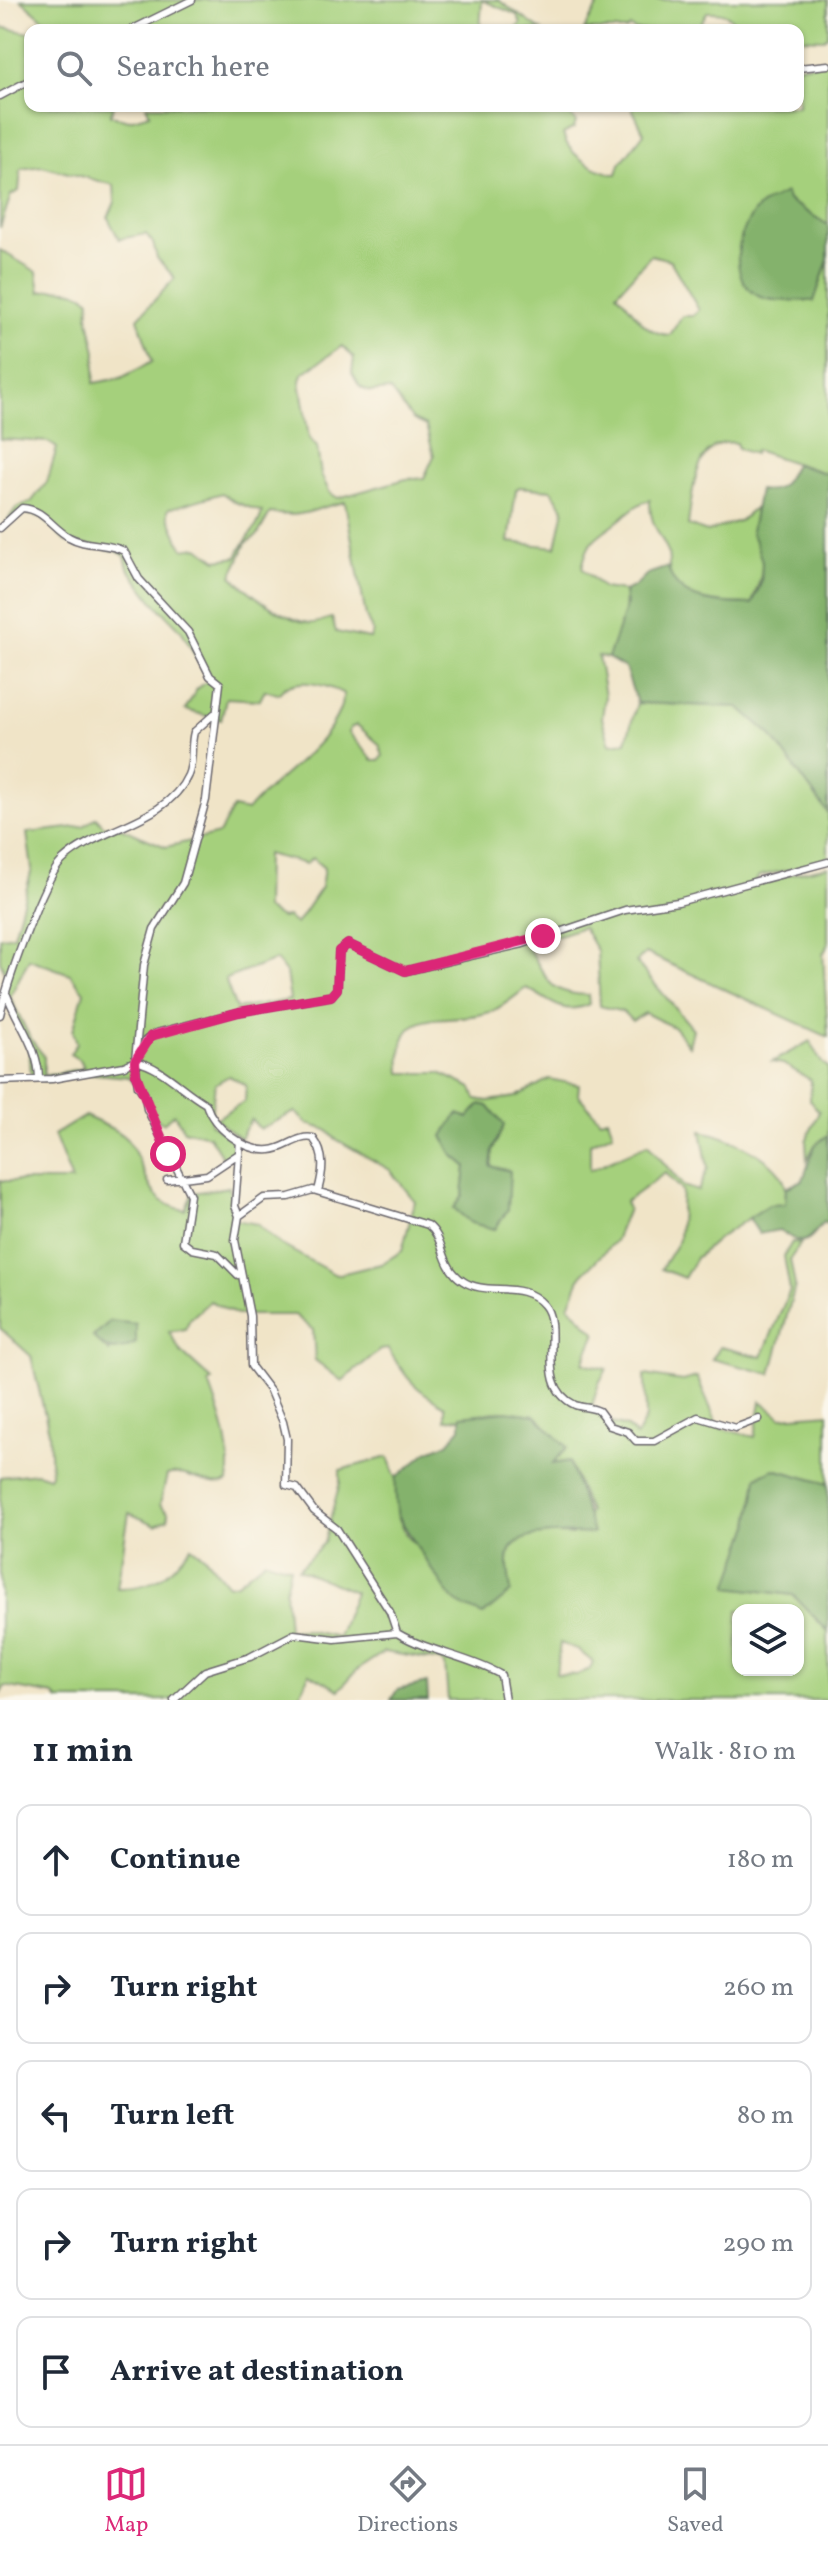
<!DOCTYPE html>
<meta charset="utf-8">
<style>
:root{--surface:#fff;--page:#f6f6f7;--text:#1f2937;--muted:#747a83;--line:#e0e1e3;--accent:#db2777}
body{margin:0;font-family:Vollkorn,serif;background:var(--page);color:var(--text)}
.controls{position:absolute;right:24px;bottom:24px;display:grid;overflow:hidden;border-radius:16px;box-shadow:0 2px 6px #0004}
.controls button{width:72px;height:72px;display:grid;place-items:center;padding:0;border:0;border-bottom:2px solid var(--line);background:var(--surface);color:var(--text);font:40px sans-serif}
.stop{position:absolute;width:24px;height:24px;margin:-18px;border:6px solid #db2777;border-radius:50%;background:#fff}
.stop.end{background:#db2777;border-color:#fff;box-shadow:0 2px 8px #0008}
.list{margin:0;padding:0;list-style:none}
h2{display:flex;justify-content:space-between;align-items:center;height:104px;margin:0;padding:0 32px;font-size:34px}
h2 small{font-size:26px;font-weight:400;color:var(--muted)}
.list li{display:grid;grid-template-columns:52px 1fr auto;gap:24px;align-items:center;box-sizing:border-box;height:112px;margin:0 16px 16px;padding:0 16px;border:2px solid var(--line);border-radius:16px}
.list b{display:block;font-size:30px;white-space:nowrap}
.list em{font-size:26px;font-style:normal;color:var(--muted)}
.icon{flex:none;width:44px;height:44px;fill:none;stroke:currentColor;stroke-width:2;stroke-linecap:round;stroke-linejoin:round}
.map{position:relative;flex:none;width:828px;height:1700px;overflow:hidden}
.search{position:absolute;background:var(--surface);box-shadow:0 2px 6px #0004;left:24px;right:24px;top:24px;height:88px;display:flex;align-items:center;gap:20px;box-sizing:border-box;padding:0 28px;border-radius:16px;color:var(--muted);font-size:30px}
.sheet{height:744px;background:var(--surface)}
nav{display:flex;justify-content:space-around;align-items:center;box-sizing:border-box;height:112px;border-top:2px solid var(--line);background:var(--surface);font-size:22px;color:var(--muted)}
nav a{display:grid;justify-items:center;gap:4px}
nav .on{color:var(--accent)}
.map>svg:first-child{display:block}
.green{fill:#a5d07c;stroke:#64795c;stroke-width:2;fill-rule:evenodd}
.forest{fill:#84b26c;stroke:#536a54;stroke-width:2}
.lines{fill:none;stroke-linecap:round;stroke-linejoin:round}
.minor-casing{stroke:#6a666c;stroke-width:9}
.minor{stroke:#fff;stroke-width:6}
.route{stroke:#db2777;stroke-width:10}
</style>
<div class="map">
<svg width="828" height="1700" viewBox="0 0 828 1700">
<rect width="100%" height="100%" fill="#fbf7ec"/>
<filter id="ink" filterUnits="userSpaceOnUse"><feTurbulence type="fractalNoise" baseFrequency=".0125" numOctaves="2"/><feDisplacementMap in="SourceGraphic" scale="16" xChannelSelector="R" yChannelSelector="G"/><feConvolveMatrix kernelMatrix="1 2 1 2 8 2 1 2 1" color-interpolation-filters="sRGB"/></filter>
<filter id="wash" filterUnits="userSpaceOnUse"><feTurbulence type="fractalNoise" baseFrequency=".006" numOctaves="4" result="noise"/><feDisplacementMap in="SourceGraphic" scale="32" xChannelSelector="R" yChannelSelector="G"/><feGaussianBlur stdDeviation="1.8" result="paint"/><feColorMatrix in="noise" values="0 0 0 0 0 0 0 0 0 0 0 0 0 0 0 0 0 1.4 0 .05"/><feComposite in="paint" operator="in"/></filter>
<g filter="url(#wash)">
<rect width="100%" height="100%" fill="#f0e4c7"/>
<!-- green -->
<path class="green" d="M21 0H498L541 30H515L521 23 517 15 482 0 480 30H39L48 23Z
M601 0H828V35L824 39 798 38V30H742C730 16 726 11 707 12L697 30H635L630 27 626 30H584Z
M0 27 30 33V106H114L110 115 129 120 150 114 146 106H563L576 122 574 128 563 134C568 155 593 169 613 174H617L620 164 644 133 631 106H798V66L828 62V225L788 200 786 194 775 199 814 301 828 260V474L755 450 754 454 738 449 736 443C694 436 692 496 688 525L707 532 741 520 755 508C749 541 762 542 762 566 762 581 755 590 752 604 728 604 681 605 671 578 667 568 671 556 666 547 657 530 649 520 650 500 633 505 627 515 614 524 593 539 588 541 582 568L603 588 624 591C627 615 618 635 608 658L598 656 605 696 602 718 610 744 626 742 637 703 739 707 770 734 828 813V857L802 867 759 876 755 882 828 866V945L823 954 828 1037 646 953 636 962 693 1029 689 1046 675 1028 645 1013 632 1021 623 1012 600 1006 597 951 583 927 526 946C548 972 541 994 588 995L589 1004C561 1017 550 999 526 988 515 996 503 1007 490 1012 445 1027 395 999 401 1073H440L472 1088 476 1099 488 1101 516 1097 549 1079 579 1085 578 1095 600 1120 608 1118 613 1133 590 1143V1170L648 1144 683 1186 698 1191 708 1168 701 1131C725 1135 779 1158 785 1185 787 1190 785 1198 785 1204L769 1205 720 1237 696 1258 684 1278 661 1269 679 1240 682 1191 665 1173 625 1202 628 1209 615 1241 581 1276 569 1306 596 1333 583 1363 607 1369 599 1383 592 1406 612 1423 627 1427 636 1436 646 1418 645 1375 682 1381 697 1377 719 1428 755 1437 761 1401 781 1417 828 1413V1484L775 1469 758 1477 750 1525 729 1587 793 1595 828 1631V1700H448L445 1664 440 1661 384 1652 357 1670 339 1690 309 1673 298 1700H58L54 1695 5 1686 0 1695V1477L37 1473 49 1477 51 1474 49 1432 31 1356 0 1328V1181H72L54 1135 85 1116C97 1122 120 1130 128 1141 149 1169 142 1202 185 1210L193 1193 229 1187 235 1220 257 1224 280 1244 336 1275 381 1264 402 1251 415 1201 390 1170 334 1138 327 1130 308 1124 295 1112 260 1129 251 1119 240 1138 215 1119 245 1101 246 1085 229 1076 215 1084 210 1123 236 1143 233 1155 223 1158 209 1136 184 1130 174 1114 163 1123 149 1116 144 1096 129 1077 85 1073 45 1081 31 1075 29 1048 2 993 6 974 0 961V937L14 935 32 869 27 833 84 826 96 817 104 826 114 825 166 847 219 834 233 808 247 811C277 774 336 745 344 694 325 684 294 675 278 694L265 690 260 700 226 698 221 720 185 710 197 689 209 680 181 630 152 600 128 568 125 556 117 551 65 541 42 517 19 512 0 531 16 508 31 502 47 482 57 448 48 442 0 439V250L37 272 40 292C58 288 77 287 90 300L88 315 96 352 94 383 121 378 152 362 138 318 175 278 157 258 153 243 146 234 119 239 108 218 115 202 114 185 42 166 21 169 19 191 11 195 0 228ZM651 255 670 260 699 310 693 316H682L670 335C642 334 636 310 617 293ZM342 346 354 358 352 373 360 387 370 392 390 390 413 420 426 426 434 456 424 478 406 479 338 498 330 493 321 475 317 447 309 438 300 381 302 374ZM519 487 551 490 564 509 556 547 509 542 516 490ZM222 493 235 502 262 512C258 531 243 539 237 557L217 560 198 547 183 549 168 516V509ZM345 502 366 617 373 632 370 639 336 632 332 618C324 619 315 625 308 623 279 617 253 596 232 576L246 543 257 536 270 513C307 519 312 508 345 502ZM357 725 379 744 383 756 380 760H373L349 733 350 728ZM266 854 306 864 312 858 324 868 321 887 296 924 287 917 281 918 265 909ZM29 959 70 974 84 992 73 1031 77 1043 70 1054 81 1061 84 1068 44 1076V1056L30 1038 10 997ZM276 960 286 973 290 1000 236 1009 225 979ZM458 1115 504 1125 493 1149 491 1167 509 1171 508 1209 495 1229 454 1208 463 1195 466 1166 453 1155 443 1136ZM210 1301 237 1315H295L313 1330 315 1360 342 1381 380 1350 388 1349C408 1380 412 1387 445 1406V1420L506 1411 552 1464 569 1462 589 1512 572 1535C556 1533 514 1532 509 1553 506 1565 509 1580 511 1592L454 1600 426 1555 406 1535 397 1514 396 1478 388 1457 340 1470V1482L324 1543 298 1569 355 1592 338 1637 305 1630 288 1631 285 1590 290 1567 265 1560 237 1583 228 1585 205 1557 191 1546C171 1575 152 1589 117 1588L129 1513 156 1525 168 1519V1512L160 1505 167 1475C188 1469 207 1489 228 1482 233 1447 221 1416 209 1383L212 1380 181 1352 169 1332 185 1329 190 1319ZM110 1321 121 1324 109 1352 93 1337ZM738 1610H798V1670H738ZM560 1643 578 1650 593 1662 590 1669 577 1675 556 1674Z
M810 1041 822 1063 828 1067V1135L815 1145 807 1160 806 1141 819 1112 810 1100 811 1080 783 1064 772 1062Z
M792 1242 801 1243 790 1259 795 1286 771 1374 712 1359 720 1347 762 1357 790 1290 784 1256Z"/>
<!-- forest -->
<path class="forest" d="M785 193 788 200 828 225V260L814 301C799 300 772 303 758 296 726 277 737 230 758 208 764 201 777 198 785 193Z
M795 464 828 474V813L770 734 739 707 637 703 625 668 608 658 626 606 624 591 635 586 647 574 668 567C677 604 719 603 752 604L761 583 762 561 751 531 759 490C781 494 786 481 795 464Z
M480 1104 488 1106 504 1125 493 1149 491 1166 510 1171 508 1209 495 1229 471 1223 454 1208 463 1195 466 1166 453 1155 443 1136 458 1114 468 1118Z
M828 1135V1224L823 1222C806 1247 801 1245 779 1230L759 1234 749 1218 769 1205 785 1204 786 1188 803 1180 815 1145Z
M110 1321 136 1324V1343C116 1353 109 1353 93 1337Z
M506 1411 535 1415 567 1447 553 1464 569 1461 593 1533C574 1535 516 1528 509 1553 506 1564 510 1581 511 1592L483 1615C474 1611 462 1607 455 1601 449 1597 399 1520 398 1514 396 1509 395 1484 396 1478L427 1452 448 1443 461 1428V1416Z
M774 1469 828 1484V1631L793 1595 728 1587 750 1525 757 1477Z
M427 1683 428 1700H391L397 1690Z"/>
</g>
<g filter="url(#ink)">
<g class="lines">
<!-- minor casing -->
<g class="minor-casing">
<path id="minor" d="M131 30 192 0
M798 68 828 65
M0 96 30 80
M0 528 22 508C44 509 52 528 69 537 86 547 107 542 124 551L139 579 188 632 210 676 220 684 206 800 183 883 154 929 144 965 135 1061 138 1086 145 1095 147 1109 190 1195 183 1242 192 1249 217 1254 238 1275
M7 995C18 1024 39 1049 39 1079
M0 1015C6 986 43 879 62 861 97 827 167 823 188 775 194 761 190 746 194 732L214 714
M135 1061C163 1067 181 1090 206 1104 213 1127 244 1152 270 1150 286 1149 297 1135 313 1138 326 1155 323 1172 318 1191
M0 1081 52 1079 124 1066 135 1061 146 1040 156 1033 239 1012 331 996 337 989 339 951 348 944 405 971 523 944 625 910 678 902 828 862
M167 1180 207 1175 237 1155
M239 1216 235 1206 240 1141
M174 1700 205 1671 250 1657 294 1634 335 1639 397 1633
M505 1700 501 1675C468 1656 431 1653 397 1633L390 1612 337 1529 314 1511 297 1488 286 1485 287 1439 283 1422 270 1391 251 1366 250 1316 235 1240 239 1216 264 1198 289 1197 313 1190 428 1225C446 1239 439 1265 463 1281 487 1297 522 1279 544 1305 564 1328 533 1385 575 1405 583 1408 592 1407 599 1411L610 1426 628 1432 636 1441H654L698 1417 735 1428 759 1419"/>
</g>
<!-- minor -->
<use href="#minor" class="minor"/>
</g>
</g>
<g class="lines" filter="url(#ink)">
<!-- route -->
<path class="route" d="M168 1154 136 1075 135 1061 151 1036 239 1012 331 996 337 989 339 951 348 944 405 971 543 936"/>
</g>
</svg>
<div class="controls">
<button><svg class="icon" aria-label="layers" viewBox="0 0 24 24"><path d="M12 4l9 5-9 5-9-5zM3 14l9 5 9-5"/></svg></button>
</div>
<div class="stop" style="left:168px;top:1154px"></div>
<div class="stop end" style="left:543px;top:936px"></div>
<div class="search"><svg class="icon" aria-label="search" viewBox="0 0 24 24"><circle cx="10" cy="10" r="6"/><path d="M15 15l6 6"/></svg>Search here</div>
</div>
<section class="sheet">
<h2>11 min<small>Walk · 810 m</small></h2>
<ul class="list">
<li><svg class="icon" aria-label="ahead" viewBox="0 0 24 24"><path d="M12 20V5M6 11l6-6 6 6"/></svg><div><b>Continue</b></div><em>180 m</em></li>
<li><svg class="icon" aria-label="right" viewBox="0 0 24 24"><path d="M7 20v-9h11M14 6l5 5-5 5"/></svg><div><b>Turn right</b></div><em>260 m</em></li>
<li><svg class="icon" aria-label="left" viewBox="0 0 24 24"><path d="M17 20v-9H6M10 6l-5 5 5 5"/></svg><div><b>Turn left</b></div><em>80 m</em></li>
<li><svg class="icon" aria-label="right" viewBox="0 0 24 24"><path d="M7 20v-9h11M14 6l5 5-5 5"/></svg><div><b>Turn right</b></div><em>290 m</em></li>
<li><svg class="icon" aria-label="arrive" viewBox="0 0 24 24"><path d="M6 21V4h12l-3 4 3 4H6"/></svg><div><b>Arrive at destination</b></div></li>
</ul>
</section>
<nav>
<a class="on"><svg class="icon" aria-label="map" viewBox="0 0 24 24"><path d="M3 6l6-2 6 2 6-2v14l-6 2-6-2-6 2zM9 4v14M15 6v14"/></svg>Map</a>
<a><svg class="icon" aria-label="directions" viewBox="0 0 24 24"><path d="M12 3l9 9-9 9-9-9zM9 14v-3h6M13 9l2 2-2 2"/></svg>Directions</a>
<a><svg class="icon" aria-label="saved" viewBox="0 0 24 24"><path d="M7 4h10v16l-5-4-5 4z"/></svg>Saved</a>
</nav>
